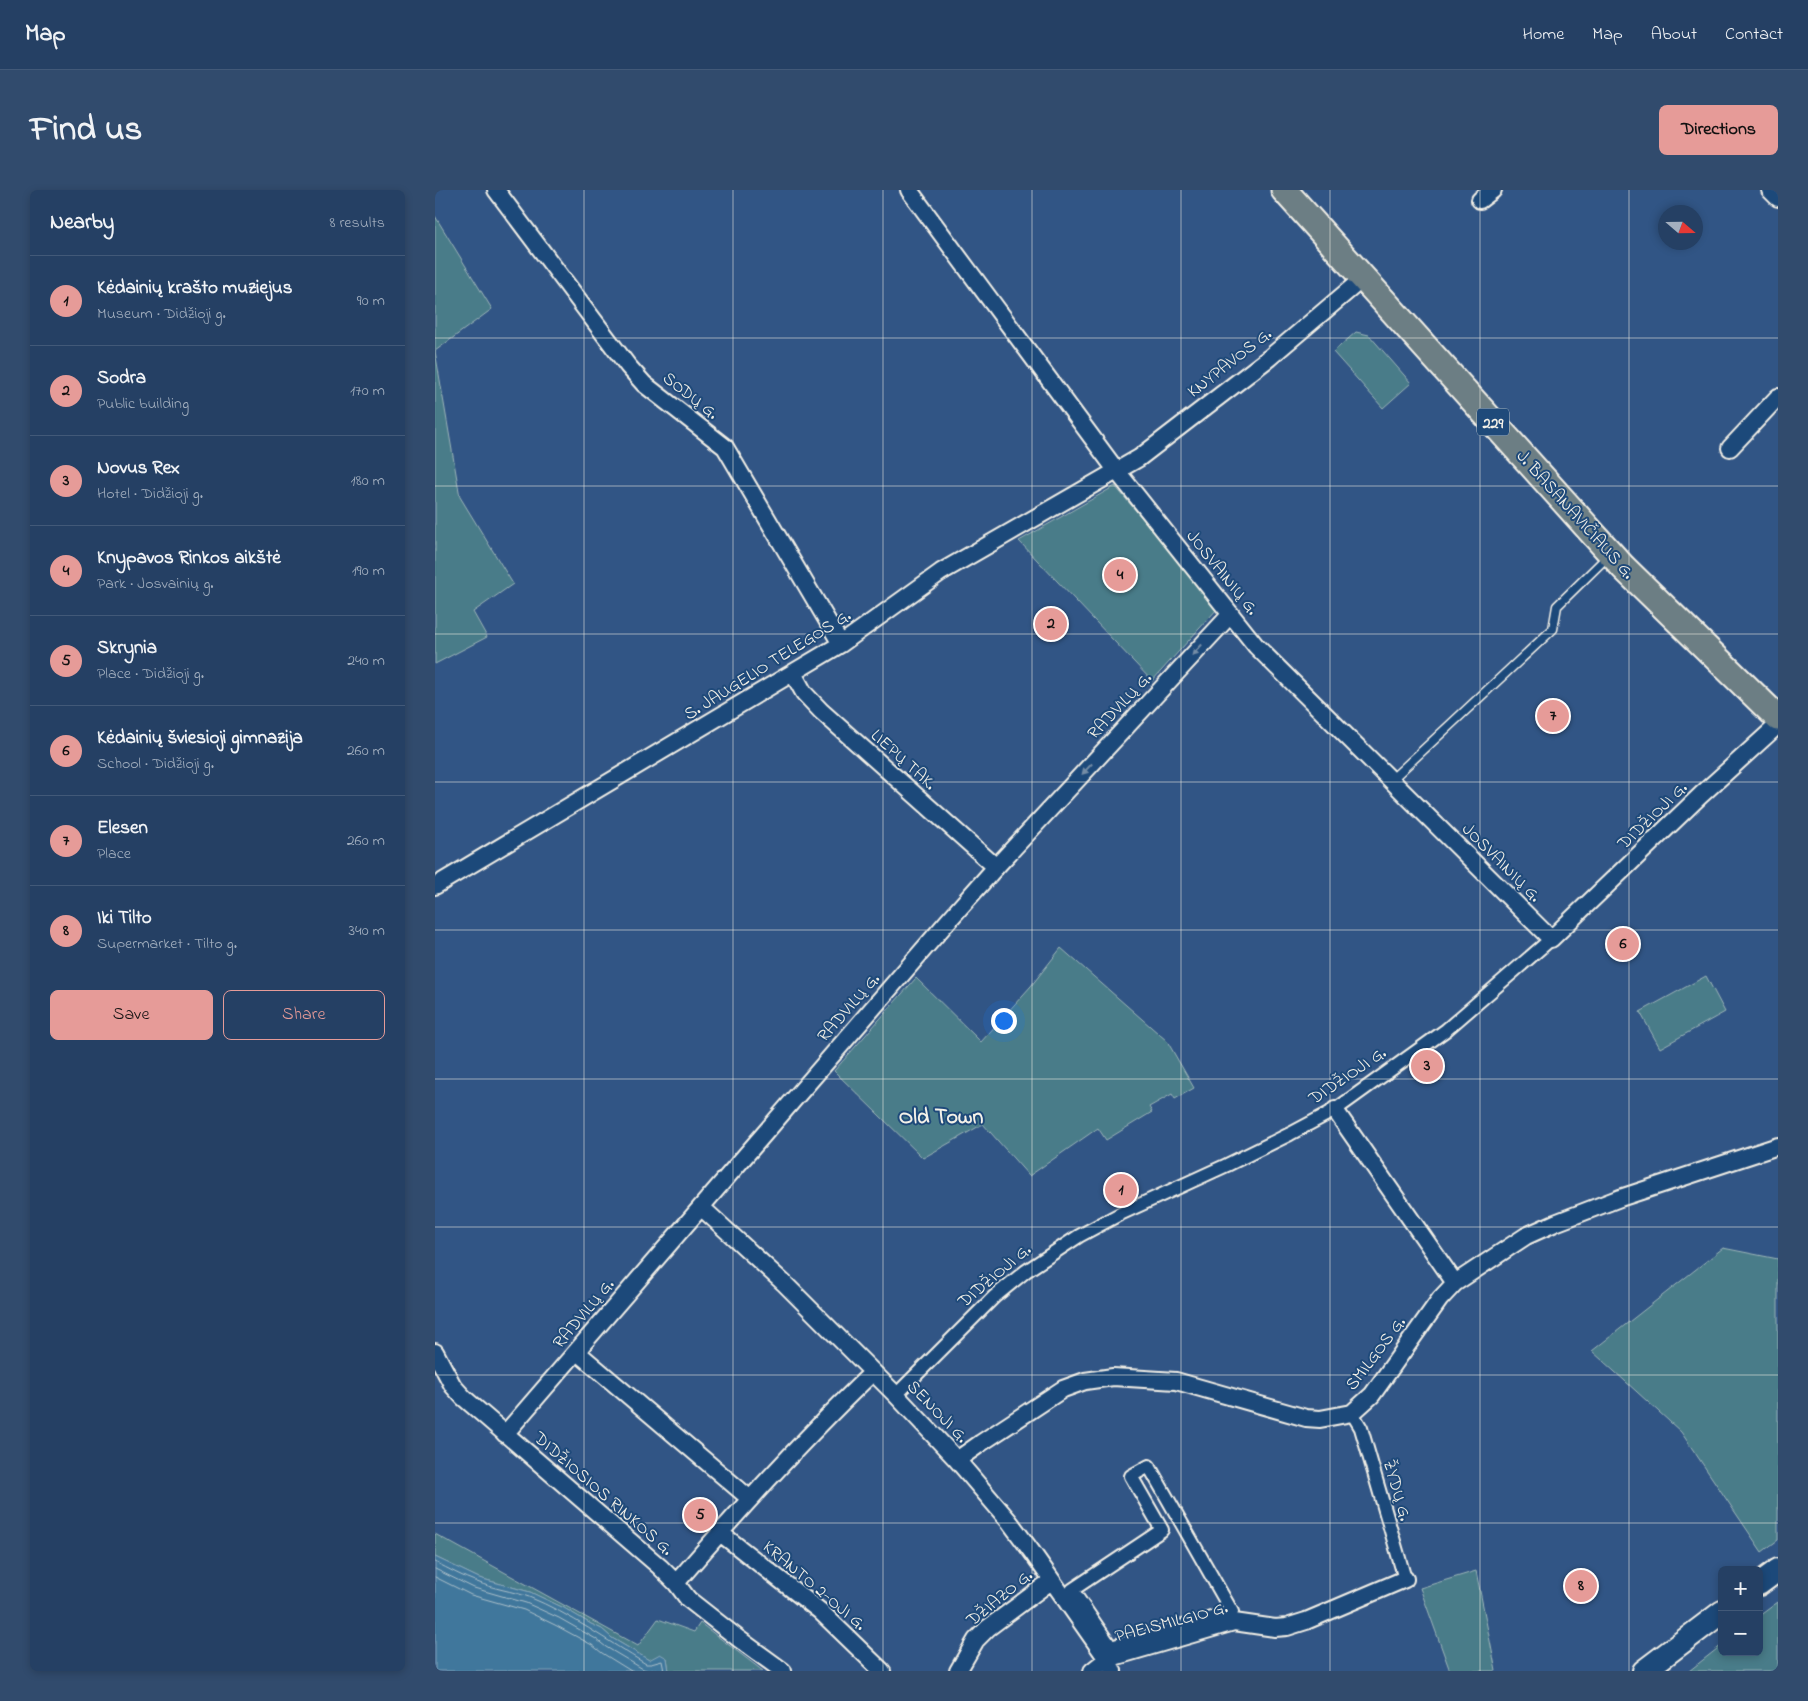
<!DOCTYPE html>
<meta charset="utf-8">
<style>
:root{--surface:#254064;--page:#314b6d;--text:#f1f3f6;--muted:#a3afbf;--line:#425978;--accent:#e69b98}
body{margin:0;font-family:"Indie Flower",sans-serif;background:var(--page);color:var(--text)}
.controls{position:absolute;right:15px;bottom:15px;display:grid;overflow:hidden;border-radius:8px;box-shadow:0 2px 8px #0003}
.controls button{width:45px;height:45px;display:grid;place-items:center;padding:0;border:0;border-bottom:1px solid var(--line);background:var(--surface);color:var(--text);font:25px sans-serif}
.compass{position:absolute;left:1223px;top:15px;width:45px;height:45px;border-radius:50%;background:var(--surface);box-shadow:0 2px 8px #0003;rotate:110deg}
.you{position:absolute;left:568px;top:830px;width:18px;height:18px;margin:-12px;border:4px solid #fff;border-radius:50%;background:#1a73e8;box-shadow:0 0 0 8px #1a73e833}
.badge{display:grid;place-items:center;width:32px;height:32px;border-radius:50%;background:var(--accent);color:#111;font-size:16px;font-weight:700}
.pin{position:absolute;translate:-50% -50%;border:2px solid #fff;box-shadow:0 1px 5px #0006}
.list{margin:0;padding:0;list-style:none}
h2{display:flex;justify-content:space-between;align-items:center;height:65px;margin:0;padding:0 20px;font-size:21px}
h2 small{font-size:16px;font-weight:400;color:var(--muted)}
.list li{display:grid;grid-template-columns:32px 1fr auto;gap:15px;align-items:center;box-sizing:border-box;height:90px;padding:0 20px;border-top:1px solid var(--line)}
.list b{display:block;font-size:19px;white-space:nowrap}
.list p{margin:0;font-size:16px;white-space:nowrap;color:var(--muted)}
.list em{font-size:16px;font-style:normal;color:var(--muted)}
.actions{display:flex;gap:10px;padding:15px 20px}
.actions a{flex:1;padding:11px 0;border:1px solid var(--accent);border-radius:8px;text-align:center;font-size:18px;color:var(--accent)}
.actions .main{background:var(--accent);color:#111}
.map{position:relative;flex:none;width:1343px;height:1481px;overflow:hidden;border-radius:8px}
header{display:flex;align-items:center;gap:30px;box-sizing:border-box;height:70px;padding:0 25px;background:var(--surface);border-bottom:1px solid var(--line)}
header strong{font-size:24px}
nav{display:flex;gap:28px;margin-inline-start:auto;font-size:18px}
.intro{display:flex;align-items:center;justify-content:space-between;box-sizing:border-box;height:120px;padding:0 30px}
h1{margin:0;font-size:35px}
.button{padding:12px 22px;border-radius:8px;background:var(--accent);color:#111;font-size:18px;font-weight:700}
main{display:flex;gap:30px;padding:0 30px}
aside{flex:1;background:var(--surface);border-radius:8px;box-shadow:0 2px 8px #0003}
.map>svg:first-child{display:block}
.green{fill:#497c89;stroke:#9eb6b8}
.water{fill:#40779c;stroke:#88a8ba}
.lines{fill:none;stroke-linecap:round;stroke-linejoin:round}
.shore{stroke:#acc0ca;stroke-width:1}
.service-casing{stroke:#f4f1e8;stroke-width:11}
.pedestrian-casing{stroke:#f4f1e8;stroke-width:16}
.minor-casing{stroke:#f4f1e8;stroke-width:20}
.secondary-casing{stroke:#f4f1e8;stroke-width:26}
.primary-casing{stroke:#f4f1e8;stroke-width:29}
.service{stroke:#1f4a7a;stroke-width:8}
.pedestrian{stroke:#1f4a7a;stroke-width:12}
.minor{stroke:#1f4a7a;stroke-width:16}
.secondary{stroke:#1f4a7a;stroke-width:22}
.primary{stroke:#6c7e84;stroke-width:25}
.oneway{fill:#748da6}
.grid{fill:none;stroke:#f4f1e8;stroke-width:1;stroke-opacity:0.55}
.labels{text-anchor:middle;stroke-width:4;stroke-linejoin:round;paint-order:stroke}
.shield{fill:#1f4a7a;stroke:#b4bfc7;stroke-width:1}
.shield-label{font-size:16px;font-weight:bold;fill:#f4f1e8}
.street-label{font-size:18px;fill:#f4f1e8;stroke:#1f4a7a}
.district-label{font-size:22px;font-weight:bold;fill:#f4f1e8;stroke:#1f4a7a}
</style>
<header>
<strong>Map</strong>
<nav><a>Home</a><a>Map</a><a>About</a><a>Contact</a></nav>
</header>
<div class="intro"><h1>Find us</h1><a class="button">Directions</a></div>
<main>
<aside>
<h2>Nearby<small>8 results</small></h2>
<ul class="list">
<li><span class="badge">1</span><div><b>Kėdainių krašto muziejus</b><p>Museum · Didžioji g.</p></div><em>90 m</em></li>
<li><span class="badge">2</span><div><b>Sodra</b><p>Public building</p></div><em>170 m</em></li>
<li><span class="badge">3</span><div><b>Novus Rex</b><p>Hotel · Didžioji g.</p></div><em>180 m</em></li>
<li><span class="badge">4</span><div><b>Knypavos Rinkos aikštė</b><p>Park · Josvainių g.</p></div><em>190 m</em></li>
<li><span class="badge">5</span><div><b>Skrynia</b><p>Place · Didžioji g.</p></div><em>240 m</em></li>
<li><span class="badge">6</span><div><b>Kėdainių šviesioji gimnazija</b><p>School · Didžioji g.</p></div><em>260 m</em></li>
<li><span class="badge">7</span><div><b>Elesen</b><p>Place</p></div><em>260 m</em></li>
<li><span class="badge">8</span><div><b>Iki Tilto</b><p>Supermarket · Tilto g.</p></div><em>340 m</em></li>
</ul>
<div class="actions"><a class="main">Save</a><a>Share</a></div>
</aside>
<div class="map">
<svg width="1343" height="1481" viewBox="0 0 1343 1481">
<rect width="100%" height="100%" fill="#315585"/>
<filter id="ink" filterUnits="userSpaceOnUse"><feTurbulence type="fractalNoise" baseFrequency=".02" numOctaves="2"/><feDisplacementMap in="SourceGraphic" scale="10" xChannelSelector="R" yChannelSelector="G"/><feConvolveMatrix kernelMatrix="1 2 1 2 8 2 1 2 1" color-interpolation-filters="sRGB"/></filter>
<g filter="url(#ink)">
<!-- green -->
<path class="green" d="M0 26 57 119 0 161 25 307 78 394 38 422 52 447 0 474Z
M921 142 934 145 976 193 948 218 898 162Z
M680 296 783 418 717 491 584 351Z
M626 758 732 851 759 898 740 909 737 904 714 917 717 922 671 950 663 938 594 986 548 934 488 968 399 881 481 788 546 852 596 796Z
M1271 786 1290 822 1225 858 1205 822Z
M1288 1058 1343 1069V1350L1327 1362 1246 1242 1157 1161Z
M0 1344 203 1456 223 1429 259 1442 265 1433 328 1481H234L232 1468 214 1470 177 1448 167 1439 156 1434 129 1418 95 1402 44 1388 0 1367Z
M1041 1381 1061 1481H1015L985 1398Z
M1343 1412V1481H1254L1287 1455V1462H1324V1426Z"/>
<!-- water -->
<path class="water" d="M0 1367 44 1388 95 1402 129 1418 156 1434 167 1439 177 1448 214 1470 225 1464 232 1468 234 1481H0Z"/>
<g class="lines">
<!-- shore -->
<path class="shore" d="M0 1372C14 1379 28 1387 42 1392 59 1399 77 1401 94 1407 136 1424 172 1451 211 1474H216L227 1471 229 1481
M0 1379 39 1398 91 1413 124 1428 161 1449 171 1457 208 1479 214 1481 221 1479 223 1481
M0 1387 36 1405 89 1420 120 1435 157 1455 167 1463 196 1481"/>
<!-- service casing -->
<g class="service-casing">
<path id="service" d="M956 590 1118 439 1122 416 1173 366"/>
</g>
<!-- pedestrian casing -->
<g class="pedestrian-casing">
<path id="pedestrian" d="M461 1205 559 1107 591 1081 644 1046 685 1024 792 975 855 944 900 920 1011 840 1116 749
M917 1223 926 1238 970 1389
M714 1276 797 1422 676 1457 637 1400 727 1340 696 1286Z"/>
</g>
<!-- minor casing -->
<g class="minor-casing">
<path id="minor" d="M61 0 193 176 209 194 290 257 406 454
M474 0 681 280 821 456 1116 749 1266 605 1343 535
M1335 0 1343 8
M1045 10 1058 0
M1295 258 1343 207
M358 483 369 503 386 521 561 677
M0 696 406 454 506 382 704 268 834 168 927 89
M900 920 1020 1093
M266 1017 350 1094 461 1205 522 1270 574 1331 597 1362 672 1469 678 1481
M0 1162 18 1196 29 1208 225 1377 241 1393 253 1409 304 1449 348 1481
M142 1162 314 1308
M70 1244 513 731 561 677 796 424
M522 1270 546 1253 628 1199 650 1191 678 1187 741 1191 871 1228 885 1229 917 1223 937 1205 1005 1109 1020 1093 1091 1046 1120 1033 1185 1008 1343 956
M284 1342 385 1421 447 1481
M241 1393C304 1320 368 1249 437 1183
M523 1481 541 1450 553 1438 616 1391
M657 1481 672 1469 799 1432 840 1438 852 1437 871 1431 970 1389"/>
</g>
<!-- secondary casing -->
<g class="secondary-casing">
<path id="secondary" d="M1324 1394 1343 1380
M1209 1481 1287 1422"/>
</g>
<!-- primary casing -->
<g class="primary-casing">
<path id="primary" d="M849 0 1188 377 1343 528"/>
</g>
<!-- service -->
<use href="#service" class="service"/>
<!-- pedestrian -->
<use href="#pedestrian" class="pedestrian"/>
<!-- minor -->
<use href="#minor" class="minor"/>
<!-- secondary -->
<use href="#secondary" class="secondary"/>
<!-- primary -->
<use href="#primary" class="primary"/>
</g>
<!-- one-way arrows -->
<defs><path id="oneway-solid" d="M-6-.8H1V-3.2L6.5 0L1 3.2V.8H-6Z" transform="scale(1.25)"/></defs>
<g class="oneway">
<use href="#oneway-solid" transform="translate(762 460) rotate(133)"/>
<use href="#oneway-solid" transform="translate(652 579) rotate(133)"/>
</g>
</g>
<!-- grid -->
<path class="grid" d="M149 0V1481M298 0V1481M448 0V1481M597 0V1481M746 0V1481M895 0V1481M1045 0V1481M1194 0V1481M0 148H1343M0 296H1343M0 444H1343M0 592H1343M0 740H1343M0 889H1343M0 1037H1343M0 1185H1343M0 1333H1343"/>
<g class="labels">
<!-- shield labels -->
<rect class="shield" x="1042" y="218.5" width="32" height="27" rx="4"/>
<g class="shield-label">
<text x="1058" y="238">229</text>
</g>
<!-- street labels -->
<g class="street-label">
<text transform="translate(794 172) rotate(-38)" y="6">KNYPAVOS G.</text>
<text transform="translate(256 205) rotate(38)" y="6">SODŲ G.</text>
<text transform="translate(1141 324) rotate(48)" y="6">J. BASANAVIČIAUS G.</text>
<text transform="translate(788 382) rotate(51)" y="6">JOSVAINIŲ G.</text>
<text transform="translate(332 474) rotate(-32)" y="6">S. JAUGELIO TELEGOS G.</text>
<text transform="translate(684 515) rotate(-47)" y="6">RADVILŲ G.</text>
<text transform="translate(469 569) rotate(42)" y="6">LIEPŲ TAK.</text>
<text transform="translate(1217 625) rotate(-44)" y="6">DIDŽIOJI G.</text>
<text transform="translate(1067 672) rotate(45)" y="6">JOSVAINIŲ G.</text>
<text transform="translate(413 817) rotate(-49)" y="6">RADVILŲ G.</text>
<text transform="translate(912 885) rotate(-34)" y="6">DIDŽIOJI G.</text>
<text transform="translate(559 1085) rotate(-40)" y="6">DIDŽIOJI G.</text>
<text transform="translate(148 1123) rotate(-50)" y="6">RADVILŲ G.</text>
<text transform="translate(940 1163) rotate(-53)" y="6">SMILGOS G.</text>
<text transform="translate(503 1221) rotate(46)" y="6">SENOJI G.</text>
<text transform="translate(963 1300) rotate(74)" y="6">ŽYDŲ G.</text>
<text transform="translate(169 1303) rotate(41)" y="6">DIDŽIOSIOS RINKOS G.</text>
<text transform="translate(380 1395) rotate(40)" y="6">KRANTO 2-OJI G.</text>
<text transform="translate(564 1407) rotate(-39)" y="6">DŽIAZO G.</text>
<text transform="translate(736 1431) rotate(-15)" y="6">PAEISMILGIO G.</text>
</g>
<!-- district labels -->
<g class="district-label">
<text x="506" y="933">Old Town</text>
</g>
</g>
</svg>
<div class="controls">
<button>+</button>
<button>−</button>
</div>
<svg class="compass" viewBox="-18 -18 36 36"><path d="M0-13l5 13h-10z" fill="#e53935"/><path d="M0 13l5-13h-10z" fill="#a3afbf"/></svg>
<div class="you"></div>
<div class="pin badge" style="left:686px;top:1000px">1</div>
<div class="pin badge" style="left:616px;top:434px">2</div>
<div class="pin badge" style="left:992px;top:876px">3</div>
<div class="pin badge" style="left:685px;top:385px">4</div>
<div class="pin badge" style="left:265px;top:1325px">5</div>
<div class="pin badge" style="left:1188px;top:754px">6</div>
<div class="pin badge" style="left:1118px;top:526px">7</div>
<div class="pin badge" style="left:1146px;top:1396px">8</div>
</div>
</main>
